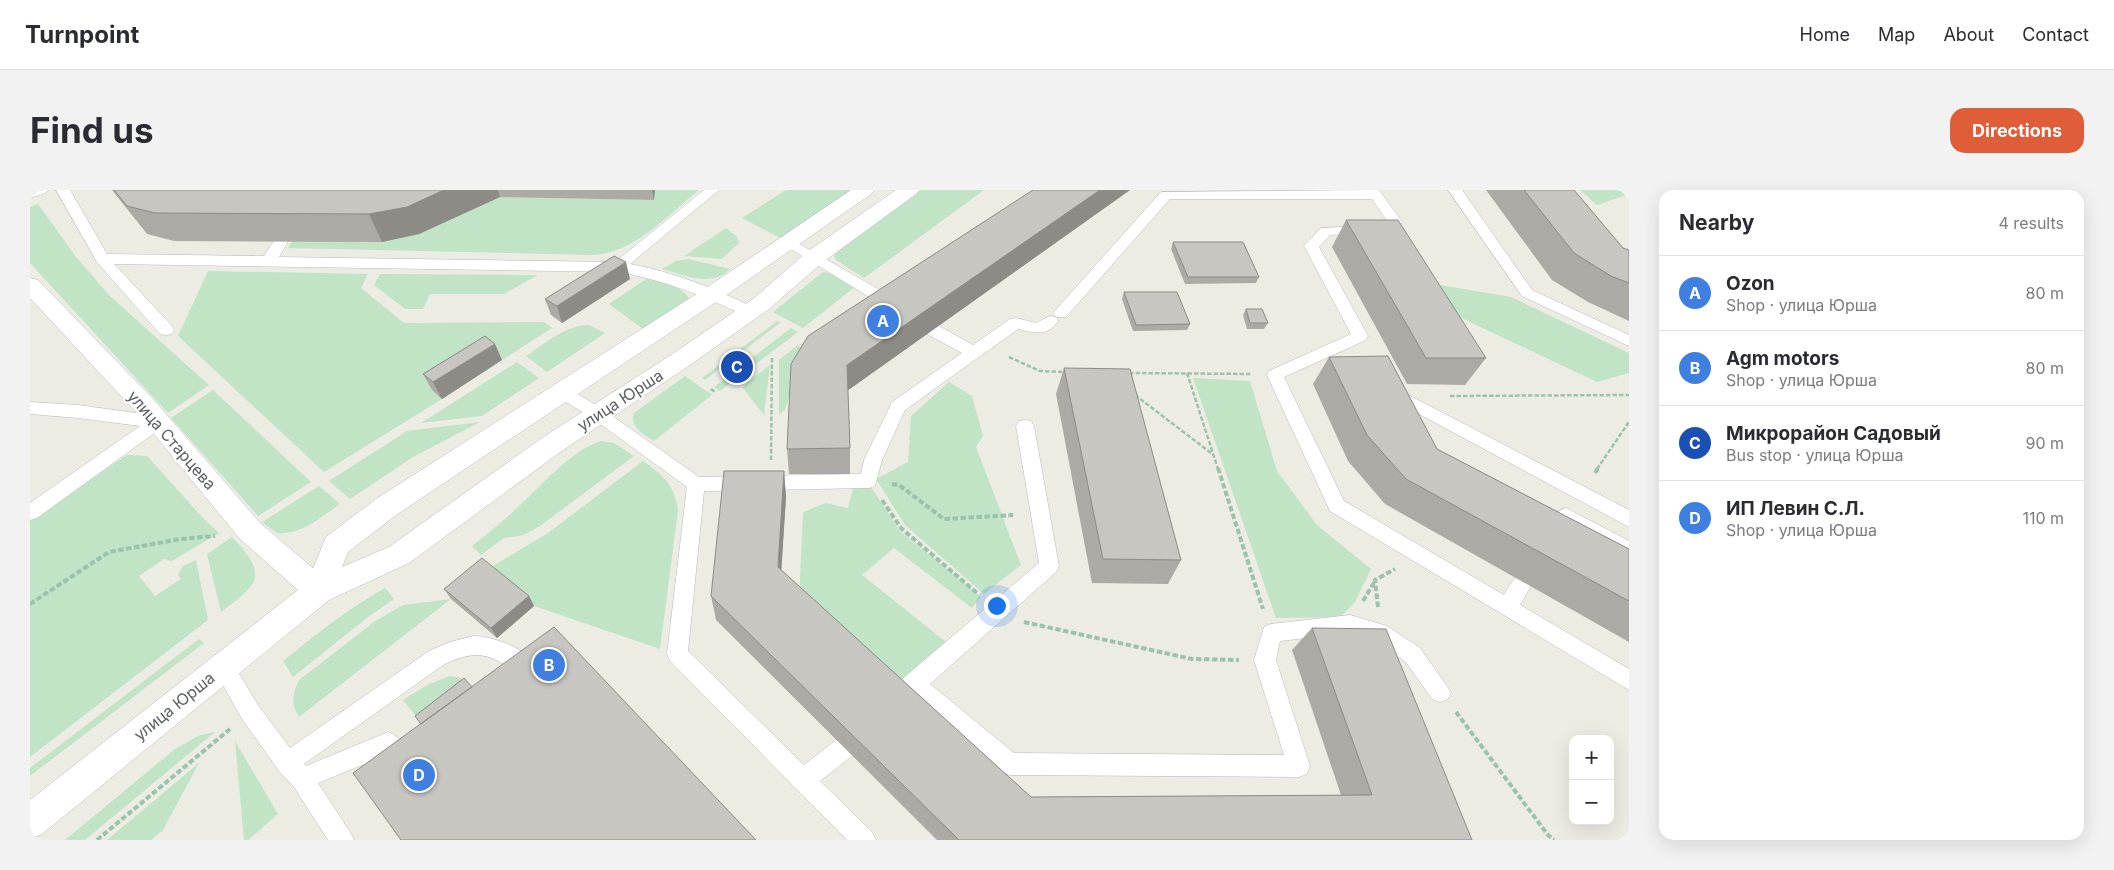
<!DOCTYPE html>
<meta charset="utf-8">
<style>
:root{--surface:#fff;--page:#f2f2f3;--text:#2b2b33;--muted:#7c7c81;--line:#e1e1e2;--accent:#df5d38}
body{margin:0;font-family:Inter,sans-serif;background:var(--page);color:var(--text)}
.controls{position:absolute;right:15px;bottom:15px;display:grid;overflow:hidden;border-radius:10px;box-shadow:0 5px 20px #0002}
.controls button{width:45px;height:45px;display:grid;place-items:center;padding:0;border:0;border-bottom:1px solid var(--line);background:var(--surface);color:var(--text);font:25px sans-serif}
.you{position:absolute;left:966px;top:415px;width:18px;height:18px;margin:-12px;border:4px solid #fff;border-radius:50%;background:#1a73e8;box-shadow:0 0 0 8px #1a73e833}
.badge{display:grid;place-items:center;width:32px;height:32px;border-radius:50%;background:var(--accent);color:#fff;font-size:16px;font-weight:700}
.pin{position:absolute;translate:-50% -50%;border:2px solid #fff;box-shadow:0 1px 5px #0006}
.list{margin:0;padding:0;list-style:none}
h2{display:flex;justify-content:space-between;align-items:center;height:65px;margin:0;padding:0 20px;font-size:21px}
h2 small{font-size:16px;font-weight:400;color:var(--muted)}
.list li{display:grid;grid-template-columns:32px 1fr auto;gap:15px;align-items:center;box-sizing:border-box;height:75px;padding:0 20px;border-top:1px solid var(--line)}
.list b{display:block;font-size:19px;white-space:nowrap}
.list p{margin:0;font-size:16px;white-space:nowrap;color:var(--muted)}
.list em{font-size:16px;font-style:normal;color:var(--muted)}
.map{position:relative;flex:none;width:1599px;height:650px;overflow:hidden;border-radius:15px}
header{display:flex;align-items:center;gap:30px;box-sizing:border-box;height:70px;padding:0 25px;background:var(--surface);border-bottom:1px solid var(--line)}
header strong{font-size:24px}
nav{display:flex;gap:28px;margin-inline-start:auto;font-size:18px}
.intro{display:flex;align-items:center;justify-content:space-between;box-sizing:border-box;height:120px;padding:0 30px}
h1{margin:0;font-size:35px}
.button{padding:12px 22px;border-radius:15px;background:var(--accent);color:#fff;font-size:18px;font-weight:700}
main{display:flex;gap:30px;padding:0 30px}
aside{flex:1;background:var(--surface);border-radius:15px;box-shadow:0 5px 20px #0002}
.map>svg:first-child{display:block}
.green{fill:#c1e3c6}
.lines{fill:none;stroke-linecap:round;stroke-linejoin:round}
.lane-casing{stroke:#b8babf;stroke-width:1}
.street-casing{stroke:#b8babf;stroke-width:1}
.secondary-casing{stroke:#b9bbc1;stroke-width:1}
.path-far1{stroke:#9bc3ac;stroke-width:2.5;stroke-dasharray:4.5 2;stroke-linecap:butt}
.path{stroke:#9bc3ac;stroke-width:4;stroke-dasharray:5.5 2.5;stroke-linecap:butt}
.lane{fill:#fff;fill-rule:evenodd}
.street{fill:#fff;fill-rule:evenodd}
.secondary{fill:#fff;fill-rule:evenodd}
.wall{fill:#acaaa5}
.shaded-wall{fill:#8c8b86}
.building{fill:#c8c6c0;stroke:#8c8b86}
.labels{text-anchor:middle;stroke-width:4;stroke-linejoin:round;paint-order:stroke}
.street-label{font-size:16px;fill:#5b5e63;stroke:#fff}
</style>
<header>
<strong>Turnpoint</strong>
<nav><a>Home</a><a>Map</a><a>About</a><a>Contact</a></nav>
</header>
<div class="intro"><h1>Find us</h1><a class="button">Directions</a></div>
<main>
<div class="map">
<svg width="1599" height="650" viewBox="0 0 1599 650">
<rect width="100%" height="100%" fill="#edece3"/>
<!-- green -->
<path class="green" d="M625 0H669C639 24 604 63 564 65L258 58 262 51 352 52 389 44 470 7 623 10Z
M756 0H822L752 49 712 28Z
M891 0H954L834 88 806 70 804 66 808 59Z
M1550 0H1599V4L1567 15Z
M8 14 46 67 79 105 179 195 138 223 0 73V17Z
M696 38 707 47 709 53 692 69 654 66Z
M659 69 700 79C681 98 655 85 632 79L646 71Z
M178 81 338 84 331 98 374 133 514 132 522 138 472 170 462 162 412 209 294 282 148 146Z
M793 82 799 83 826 96 773 138 743 122Z
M350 84 508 85 474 104H400L393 119H375L344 95Z
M616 89C632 93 648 93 659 108L613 139 579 114Z
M1404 94 1481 107 1599 163V183L1567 192 1425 125Z
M747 131 751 132 675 190 672 188Z
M559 135 575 143 517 182 496 166C515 154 535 135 559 135Z
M761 138 768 142 690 201 684 197Z
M768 155 781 164 769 180 755 219 749 225V170Z
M487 172 509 188 452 226 391 233Z
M740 175 734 225 712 197Z
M655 186 682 205 624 251C615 245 598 236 604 223Z
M1163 188 1220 191 1247 281 1287 335 1341 379 1325 412 1310 427 1246 428Z
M919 192 942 206 953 246 946 257 991 375 954 404 875 335 846 289 878 272 881 226Z
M183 200 281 292 228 326 141 228Z
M450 232 383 267 320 309 299 291 377 241Z
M571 251 584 253 604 266 510 336 494 345 474 348 451 365 442 356C457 344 472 332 487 318 510 297 540 261 571 251Z
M97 265 117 266 173 328 189 343 142 371 134 369 109 386 125 406 151 389 148 385 153 376 166 370 178 430 0 567V330Z
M613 271C633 285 645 295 648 321L630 459 504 416 458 379 518 343Z
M839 294 870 341 951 407 942 418 864 358 832 385 916 452 870 496 769 411 773 322 796 313 818 318 823 298Z
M289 296 310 314C290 328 271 345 247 343L232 332Z
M202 347C239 386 229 393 191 422L177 364Z
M355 398 364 409 338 427 263 487 253 471C286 444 318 419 355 398Z
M421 409 269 527C261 515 262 503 269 490L344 432 373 415Z
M169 449 174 453 0 586V578Z
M420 486 428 487 438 493 389 530 373 510 399 494Z
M185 542 55 650H35L145 559 170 545Z
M205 551 248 624 218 650H214Z
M169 573 133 640 121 650H77Z"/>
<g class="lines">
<!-- lane casing -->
<g class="lane-casing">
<path id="lane" d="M0 0H18L16 3 0 8Z
M26 0H40L77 64 234 66 246 48H256L258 51 249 67 585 72 674 0H689L600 74C644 82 686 99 725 118L728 122 725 126H715C674 105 633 90 588 82L84 74 142 136 144 140 142 144 136 145 130 144 67 72Z
M1335 0H1349L1370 29 1372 32 1367 40 1374 50 1372 53H1362L1353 40 1358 32 1342 9H1140L1036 127H1026L1023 123 1131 2Z
M1418 0H1432L1502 100 1599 145V156L1492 106Z
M1335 36 1340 37 1342 40 1340 43 1300 45 1289 57 1338 146 1336 150 1254 187 1314 311 1474 405C1481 394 1485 381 1500 386L1503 392 1490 415 1599 479V500L1300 321 1237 185 1239 181 1321 144 1274 56 1291 38Z
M759 48 869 111 872 115 869 119H859L754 55 752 52 754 49Z
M1020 126 1026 127 1028 131C1018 147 1004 143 988 139L875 220 852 270 845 296 839 298 674 301 658 461 774 575 806 550 814 547 822 550 825 558 822 566 790 591 842 642 846 650H817L640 471 637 464 657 297 562 228 526 206 524 202 526 198 532 196 538 198 574 220 669 287 831 284 834 270 862 212 932 163 897 144 895 140 897 136 903 135 909 136 943 155 980 129 986 128 1006 133Z
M1369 200 1599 320V337L1363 210 1361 206 1363 202Z
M0 212 48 215 128 226 134 228 137 232 134 236 7 328 0 330V313L110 236 48 228 0 224Z
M995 230 1001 231 1004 236 1029 376 1026 382 900 494 984 563 1254 565 1224 470 1234 437 1241 434 1320 425 1357 436 1390 458 1421 502 1418 509 1410 512 1402 509 1376 472 1344 450 1320 443 1250 451 1246 470 1280 576 1277 584 1269 587 980 585 972 582 884 507 874 515 866 518 858 515 855 508 858 501 1009 373 986 236 989 231Z
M1536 318 1599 351V368L1529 331 1527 326 1529 321Z
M444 446C466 447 499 459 509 480L506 487 498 490C490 487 485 482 478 477 454 460 438 463 413 475L274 574 276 576 358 542C371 547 380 561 385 573L382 581 374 584 366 581 354 566 288 593 320 642 324 650H298L264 597 249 581 212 529 183 477 187 470 194 467 201 470 228 515 260 558 399 461 420 452Z"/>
</g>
<!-- street casing -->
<g class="street-casing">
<path id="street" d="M0 88 8 90 124 210 230 333 299 392 304 401 299 410 12 644 0 649V610L268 400 210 349 106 222 0 108Z"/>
</g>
<!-- secondary casing -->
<g class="secondary-casing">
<path id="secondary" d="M821 0H844L841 4 692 108 366 325 318 362 312 377 359 357 515 246 641 165 723 109 777 62 866 0H889L886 4 793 72 739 119 657 177 533 260 379 373 299 410 289 413 279 410 274 401 296 347 346 309 676 98Z"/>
</g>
<!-- path-far1 -->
<path class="path-far1" d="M979 167 1010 181 1035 182
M1099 183 1222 184
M1157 183 1188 279
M681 199 686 203
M1105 205 1181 263
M1420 206 1599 205
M741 270 742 166
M1567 279 1599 232"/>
<!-- path -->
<path class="path" d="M1188 278 1233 419
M1565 283 1568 278
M862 294 869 295 914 329 983 325
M852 310 871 338 947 403
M1333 411 1345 391
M0 414 79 362 150 349 185 346
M1348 417 1345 390 1365 379
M994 432 1162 469 1209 470
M1426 522 1518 645 1524 650
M67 650 200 539"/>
<!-- lane -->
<use href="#lane" class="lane"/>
<!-- street -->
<use href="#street" class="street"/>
<!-- secondary -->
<use href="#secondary" class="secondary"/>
</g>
<!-- wall -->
<path class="wall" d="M82 0H625L624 10 470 7 389 44 352 52 144 51 117 44Z
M1003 0H1100L818 200 820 258V284H759L757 259Z
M1456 0H1544L1593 58 1599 60V131L1558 112 1522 90Z
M1316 30 1456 168 1435 195 1377 194 1302 57Z
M1143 52 1229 87 1226 93 1155 94 1141 59Z
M600 89 532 133 521 125 515 109Z
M1094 102 1160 134 1157 140 1103 141 1092 109Z
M1216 119 1238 133 1234 139H1217L1213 125Z
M1299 167 1407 259 1599 359V452L1355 314 1318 271 1283 194Z
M472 170 412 209 402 200 393 184Z
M1034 178 1151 370 1138 394 1062 393 1026 204Z
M754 281 756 307 751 380 1001 607 1311 605 1262 460 1282 438 1442 650H907L686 430 681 406Z
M414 399 499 406 504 416 467 448 421 409Z"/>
<!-- shaded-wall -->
<path class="shaded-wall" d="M414 0H468L470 7 389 44 352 52 339 24Z
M622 0H625L624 10Z
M1070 0H1100L817 201V175Z
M596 72 600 89 532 133 527 116Z
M465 154 472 170 412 209 403 192Z
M754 281 756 307 750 401 748 377Z
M499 406 504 416 467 448 461 438Z"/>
<!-- building -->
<path class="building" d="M84 0H414L377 17 339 24 125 23 97 16Z
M1003 0H1070L817 175 820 258 757 259 761 174 778 146Z
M1494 0H1544L1593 58 1599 60V93L1581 86 1544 63Z
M1316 30H1368L1456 168H1396Z
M1143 52H1213L1229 87H1158Z
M584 66 596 72 527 116 515 109Z
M1094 102H1147L1160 134 1106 135Z
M1216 119H1232L1238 133H1220Z
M455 146 465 154 403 192 393 184Z
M1358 166 1407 259 1599 359V411L1376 289 1337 245 1299 167Z
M1034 178 1100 179 1151 370 1073 369Z
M694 281H754L748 377 1001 607 1342 605 1282 438 1356 439 1442 650H929L681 406Z
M452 368 499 406 461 438 414 399Z
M524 437 726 650H371L323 583Z
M434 488 442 497 391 534 385 526Z"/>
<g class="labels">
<!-- street labels -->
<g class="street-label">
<text transform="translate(590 210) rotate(-33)" y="6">улица Юрша</text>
<text transform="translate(142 250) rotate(49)" y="6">улица Старцева</text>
<text transform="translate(144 516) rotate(-39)" y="6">улица Юрша</text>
</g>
</g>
</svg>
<div class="controls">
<button>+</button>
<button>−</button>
</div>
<div class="you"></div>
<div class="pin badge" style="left:853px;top:131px;background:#3f7fe0">A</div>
<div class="pin badge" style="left:519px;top:475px;background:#3f7fe0">B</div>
<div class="pin badge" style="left:707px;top:177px;background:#1a4fb4">C</div>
<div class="pin badge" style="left:389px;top:585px;background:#3f7fe0">D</div>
</div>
<aside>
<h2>Nearby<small>4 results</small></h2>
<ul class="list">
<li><span class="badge" style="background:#3f7fe0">A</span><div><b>Ozon</b><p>Shop · улица Юрша</p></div><em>80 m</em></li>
<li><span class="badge" style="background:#3f7fe0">B</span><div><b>Agm motors</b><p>Shop · улица Юрша</p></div><em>80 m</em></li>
<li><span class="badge" style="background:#1a4fb4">C</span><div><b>Микрорайон Садовый</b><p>Bus stop · улица Юрша</p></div><em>90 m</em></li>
<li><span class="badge" style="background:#3f7fe0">D</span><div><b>ИП Левин С.Л.</b><p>Shop · улица Юрша</p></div><em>110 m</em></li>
</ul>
</aside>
</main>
